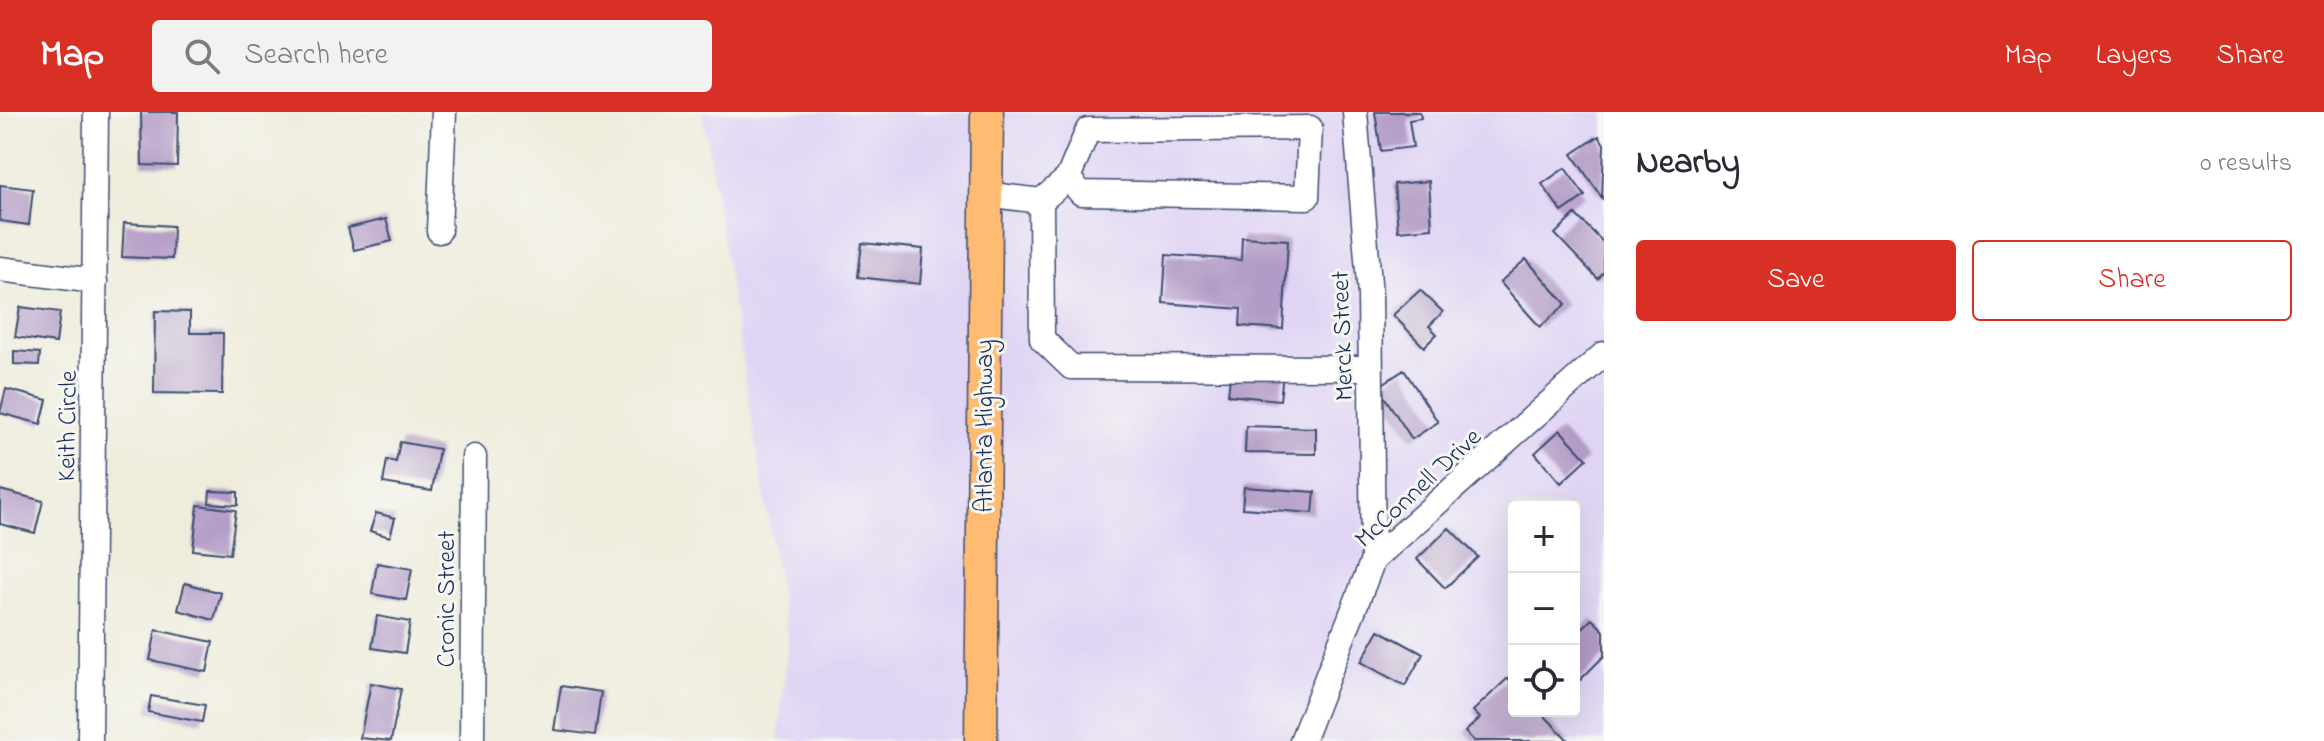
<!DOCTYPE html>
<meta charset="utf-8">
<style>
:root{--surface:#fff;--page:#f2f2f3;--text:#2b2b33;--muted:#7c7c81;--line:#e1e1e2;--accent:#d93025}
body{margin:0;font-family:"Indie Flower",sans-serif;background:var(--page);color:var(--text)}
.controls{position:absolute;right:24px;bottom:24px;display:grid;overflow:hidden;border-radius:8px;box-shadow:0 8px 32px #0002}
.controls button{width:72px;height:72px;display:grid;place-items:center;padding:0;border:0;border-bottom:2px solid var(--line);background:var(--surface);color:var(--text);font:40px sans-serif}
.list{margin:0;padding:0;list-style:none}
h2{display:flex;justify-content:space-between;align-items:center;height:104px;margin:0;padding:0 32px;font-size:34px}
h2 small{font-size:26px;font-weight:400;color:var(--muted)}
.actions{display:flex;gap:16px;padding:24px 32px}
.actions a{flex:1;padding:18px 0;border:2px solid var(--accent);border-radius:8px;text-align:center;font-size:28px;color:var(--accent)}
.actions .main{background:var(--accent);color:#fff}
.icon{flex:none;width:44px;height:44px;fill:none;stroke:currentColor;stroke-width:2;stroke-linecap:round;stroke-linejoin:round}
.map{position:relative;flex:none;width:1604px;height:629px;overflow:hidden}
header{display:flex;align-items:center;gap:48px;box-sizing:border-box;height:112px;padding:0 40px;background:var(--accent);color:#fff}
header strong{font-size:38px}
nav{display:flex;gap:44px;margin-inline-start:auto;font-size:28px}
.search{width:560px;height:72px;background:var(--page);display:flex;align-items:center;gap:20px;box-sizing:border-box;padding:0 28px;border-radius:8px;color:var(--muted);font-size:30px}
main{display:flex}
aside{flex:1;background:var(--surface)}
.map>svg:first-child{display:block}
.built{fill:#e0d4f4;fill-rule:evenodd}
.building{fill:#b29bc6}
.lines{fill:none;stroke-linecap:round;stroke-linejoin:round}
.minor-casing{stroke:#3b4b71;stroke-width:27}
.major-casing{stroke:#3b4b71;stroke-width:35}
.minor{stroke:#fff;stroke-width:24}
.major{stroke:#ffbb71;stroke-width:32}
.labels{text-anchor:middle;stroke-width:6;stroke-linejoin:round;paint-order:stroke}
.street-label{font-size:26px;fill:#1b2f5e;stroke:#f6f6f2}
</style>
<header>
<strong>Map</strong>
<div class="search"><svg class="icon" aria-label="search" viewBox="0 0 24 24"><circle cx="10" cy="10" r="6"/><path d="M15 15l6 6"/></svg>Search here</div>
<nav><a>Map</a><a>Layers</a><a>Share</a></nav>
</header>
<main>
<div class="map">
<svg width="1604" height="629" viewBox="0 0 1604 629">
<rect width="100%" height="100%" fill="#f6f6f2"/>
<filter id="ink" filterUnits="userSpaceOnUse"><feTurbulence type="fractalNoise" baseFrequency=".0125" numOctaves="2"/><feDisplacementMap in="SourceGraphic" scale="16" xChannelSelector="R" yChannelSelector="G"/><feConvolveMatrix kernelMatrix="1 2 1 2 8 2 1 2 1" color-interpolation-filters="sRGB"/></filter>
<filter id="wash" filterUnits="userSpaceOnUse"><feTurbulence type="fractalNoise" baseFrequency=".006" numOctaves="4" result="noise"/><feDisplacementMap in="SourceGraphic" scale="32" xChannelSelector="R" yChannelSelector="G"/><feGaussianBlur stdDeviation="1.8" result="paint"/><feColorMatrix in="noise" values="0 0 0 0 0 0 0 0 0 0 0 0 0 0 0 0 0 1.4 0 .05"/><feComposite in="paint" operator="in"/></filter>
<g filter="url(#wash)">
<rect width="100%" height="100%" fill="#efecdb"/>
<!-- built -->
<path class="built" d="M702 0H1604V629H778L788 530ZM1514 395H1574V599H1514Z"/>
<g id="blocks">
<!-- building -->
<path class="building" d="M141 0H178L177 54 142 53Z
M1375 0H1420L1421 6 1409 8 1413 35 1381 39Z
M1599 24 1604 32 1602 86 1572 42Z
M1565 56 1585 84 1562 100 1542 72Z
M1429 69 1432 116 1398 119 1394 72Z
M0 73 33 77 29 113 0 109Z
M1575 102 1604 131V160L1598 167 1555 122Z
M386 107 392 129 354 138 348 116Z
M124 111 173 114 172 147 122 145Z
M1242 125 1288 128 1283 217 1240 214 1241 197 1163 191 1166 143 1241 148Z
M862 131 923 137 920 172 858 165Z
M1526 147 1566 192 1540 215 1500 170Z
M1420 178 1443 200 1429 214 1437 222 1424 235 1393 203Z
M20 195 60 200 56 231 15 225Z
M155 199 190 200V221H223L222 282 154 281Z
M14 239 40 241 39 253 14 252Z
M1231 257 1283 262 1280 288 1228 283Z
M1404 258 1438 310 1412 327 1378 275Z
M6 277 47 288 41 312 0 301Z
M1246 314 1316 316V342L1245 341Z
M1560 318 1587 347 1561 371 1535 341Z
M400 330 439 337 432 379 383 371 387 348 396 350Z
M1244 375 1315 380 1313 401 1242 396Z
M0 378 43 389 35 421 0 412Z
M210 379 238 380V393L209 391Z
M198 393 236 398 230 442 193 438Z
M376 401 395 406 390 425 370 419Z
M1449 416 1478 445 1445 476 1417 447Z
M377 451 412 457 406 488 372 482Z
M185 471 221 481 214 508 178 498Z
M377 504 410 510 405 541 372 536Z
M1592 507 1604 519V544L1574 574V524Z
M156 518 213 530 207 560 150 548Z
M1379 518 1423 542 1405 574 1361 550Z
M1508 566 1514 573V599H1540L1569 629H1474L1465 620 1480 606 1473 599Z
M371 571 401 577 391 629 360 626Z
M561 574 601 580 595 623 554 618Z
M151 584 205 593 202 610 148 600Z"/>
</g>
</g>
<g filter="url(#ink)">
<use href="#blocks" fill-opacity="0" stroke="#3b4b71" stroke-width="2"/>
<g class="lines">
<!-- minor casing -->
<g class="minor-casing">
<path id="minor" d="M1355 0 1370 183 1373 448
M984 82 1041 89 1042 227 1071 255 1371 256
M1041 89 1068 66 1088 18 1310 16 1307 85 1081 81 1068 66
M439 119 444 0
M0 157 95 169
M90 629 96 0
M472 629 474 345
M1302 629 1373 448 1604 242"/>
</g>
<!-- major casing -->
<g class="major-casing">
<path id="major" d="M981 629 987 0"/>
</g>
<!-- minor -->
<use href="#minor" class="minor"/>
<!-- major -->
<use href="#major" class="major"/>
</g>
</g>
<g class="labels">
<!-- street labels -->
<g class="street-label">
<text transform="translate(1341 224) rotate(-92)" y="9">Merck Street</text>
<text transform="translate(66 314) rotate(-89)" y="9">Keith Circle</text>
<text transform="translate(983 314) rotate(-90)" y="9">Atlanta Highway</text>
<text transform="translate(1417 375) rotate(-43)" y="9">McConnell Drive</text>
<text transform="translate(445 487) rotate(-90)" y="9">Cronic Street</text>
</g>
</g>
</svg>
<div class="controls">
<button>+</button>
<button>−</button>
<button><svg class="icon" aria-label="locate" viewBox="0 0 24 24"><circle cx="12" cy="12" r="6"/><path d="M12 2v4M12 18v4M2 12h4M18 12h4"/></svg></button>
</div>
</div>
<aside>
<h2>Nearby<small>0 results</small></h2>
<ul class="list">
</ul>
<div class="actions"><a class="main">Save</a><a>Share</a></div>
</aside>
</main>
